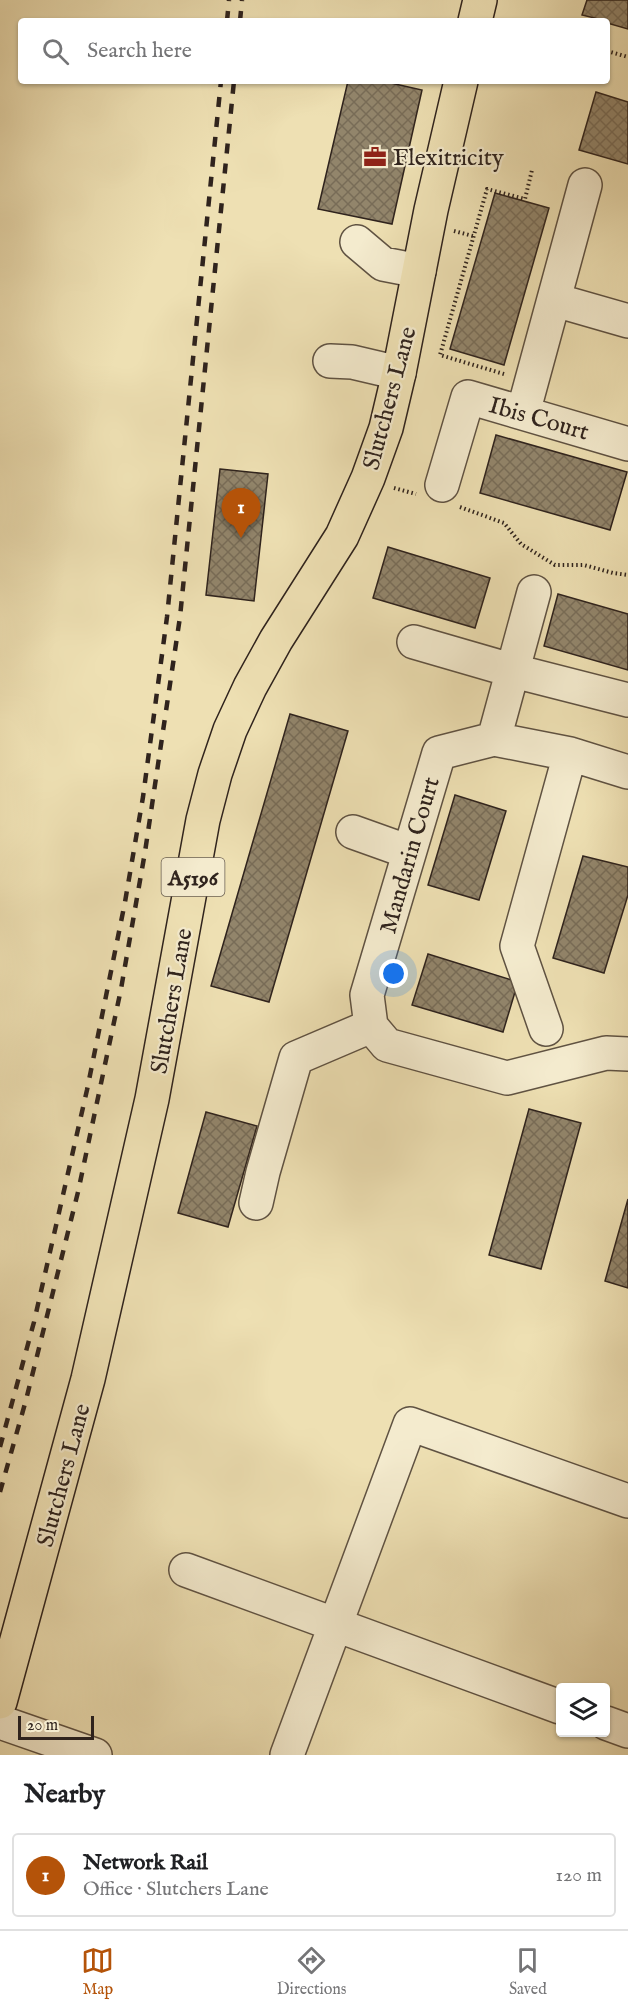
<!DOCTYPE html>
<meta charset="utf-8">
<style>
:root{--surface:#fff;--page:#f6f6f6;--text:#202124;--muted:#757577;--line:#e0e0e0;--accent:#b45309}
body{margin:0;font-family:"IM FELL English",serif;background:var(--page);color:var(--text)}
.controls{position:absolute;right:18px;bottom:18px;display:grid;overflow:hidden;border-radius:6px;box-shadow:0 2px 4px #0004}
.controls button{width:54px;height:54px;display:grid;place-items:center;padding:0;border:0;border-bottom:2px solid var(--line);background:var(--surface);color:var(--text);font:30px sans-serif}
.scale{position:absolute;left:18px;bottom:15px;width:76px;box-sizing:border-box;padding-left:6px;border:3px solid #2f231d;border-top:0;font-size:16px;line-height:21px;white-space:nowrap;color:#2f231d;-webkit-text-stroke:4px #f4ebce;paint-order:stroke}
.you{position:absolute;left:394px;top:974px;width:21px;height:21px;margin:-15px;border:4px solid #fff;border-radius:50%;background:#1a73e8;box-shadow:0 0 0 9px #1a73e833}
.badge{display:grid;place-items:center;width:39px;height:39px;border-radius:50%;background:var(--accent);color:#fff;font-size:20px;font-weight:700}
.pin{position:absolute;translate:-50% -50px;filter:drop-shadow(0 2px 3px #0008)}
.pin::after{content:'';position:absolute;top:32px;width:21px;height:18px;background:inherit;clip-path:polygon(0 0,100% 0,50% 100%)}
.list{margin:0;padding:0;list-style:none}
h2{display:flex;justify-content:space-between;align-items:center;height:78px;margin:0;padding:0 24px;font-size:26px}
h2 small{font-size:20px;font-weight:400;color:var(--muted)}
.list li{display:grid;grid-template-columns:39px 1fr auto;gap:18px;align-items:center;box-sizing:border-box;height:84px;margin:0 12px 12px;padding:0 12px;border:2px solid var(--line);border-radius:6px}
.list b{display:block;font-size:22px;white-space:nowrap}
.list p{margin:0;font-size:20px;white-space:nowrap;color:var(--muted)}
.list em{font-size:20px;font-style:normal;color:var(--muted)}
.icon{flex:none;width:33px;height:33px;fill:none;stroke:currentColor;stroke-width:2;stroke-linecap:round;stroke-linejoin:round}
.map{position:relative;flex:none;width:628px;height:1755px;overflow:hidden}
.search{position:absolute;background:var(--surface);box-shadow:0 2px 4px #0004;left:18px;right:18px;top:18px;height:66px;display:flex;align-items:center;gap:15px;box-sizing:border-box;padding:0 21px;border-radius:6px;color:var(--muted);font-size:22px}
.sheet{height:174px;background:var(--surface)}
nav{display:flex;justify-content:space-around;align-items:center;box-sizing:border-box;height:84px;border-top:2px solid var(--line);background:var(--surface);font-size:16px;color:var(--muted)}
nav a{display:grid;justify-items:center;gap:3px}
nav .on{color:var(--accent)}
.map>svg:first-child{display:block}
.building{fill:url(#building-cross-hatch);stroke:#2f231d;stroke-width:1.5}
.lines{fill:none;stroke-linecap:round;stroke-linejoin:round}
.minor-casing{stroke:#5f5242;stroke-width:36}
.highway-casing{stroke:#2f231d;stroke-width:36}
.path{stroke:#2f231d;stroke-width:4;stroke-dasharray:1.5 3;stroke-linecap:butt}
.minor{stroke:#f4ebce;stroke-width:33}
.highway{stroke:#eee0b3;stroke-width:33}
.rail{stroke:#2f231d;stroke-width:4.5;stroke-dasharray:10 10;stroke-linecap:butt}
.labels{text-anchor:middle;stroke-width:4.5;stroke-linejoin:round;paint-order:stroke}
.shield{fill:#f4ebce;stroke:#6a5f52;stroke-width:1.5}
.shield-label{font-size:22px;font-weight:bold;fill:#2f231d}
.poi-label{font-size:24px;fill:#2f231d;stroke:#f4ebce;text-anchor:start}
.street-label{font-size:24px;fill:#2f231d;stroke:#f4ebce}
</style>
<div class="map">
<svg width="628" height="1755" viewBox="0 0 628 1755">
<defs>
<pattern id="building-cross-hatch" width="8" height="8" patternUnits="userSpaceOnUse" patternTransform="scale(1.5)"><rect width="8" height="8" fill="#92856b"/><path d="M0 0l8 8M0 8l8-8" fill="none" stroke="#786c57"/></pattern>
</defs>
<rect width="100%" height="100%" fill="#eee0b3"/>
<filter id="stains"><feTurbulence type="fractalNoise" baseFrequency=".00333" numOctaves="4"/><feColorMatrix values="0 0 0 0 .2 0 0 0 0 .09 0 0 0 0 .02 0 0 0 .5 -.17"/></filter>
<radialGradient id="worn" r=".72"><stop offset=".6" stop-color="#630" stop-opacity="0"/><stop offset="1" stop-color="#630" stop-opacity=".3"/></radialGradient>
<!-- building -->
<path class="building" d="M587 0H628V29L607 23V21L582 15Z
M348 81H382L422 90 392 224 318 209Z
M596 92 628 102V164L579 150Z
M495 193 549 208 504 365 450 349Z
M496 435 627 472 610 530 480 493Z
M220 469 268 474 254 601 206 595Z
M388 547 490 578 475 628 373 598Z
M558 594 628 614V670L544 646Z
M290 714 348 731 269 1002 211 986Z
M455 795 506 811 479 900 428 885Z
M583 856 628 867V895L604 973 553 958Z
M428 954 518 982 503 1032 412 1005Z
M529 1109 581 1123 541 1269 489 1255Z
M206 1112 257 1126 228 1227 178 1213Z
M628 1199V1288L605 1281Z"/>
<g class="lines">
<!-- minor casing -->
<g class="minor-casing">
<path id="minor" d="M357 242 383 264 419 271
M555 300 628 321
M330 361 352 362 399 373
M523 413 585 185
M442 485 468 397 628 444
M534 592 494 739 570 754 628 772
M414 642 514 671 628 700
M494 739 439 753 367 995 371 1026 387 1045 507 1078 606 1053 628 1054
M353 832 409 852
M546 1029 517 946 570 754
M256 1203 263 1172 296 1058 371 1026
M186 1570 560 1707
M0 1722 95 1755
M606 1723 628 1731
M287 1755 410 1424 628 1501"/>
</g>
<!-- highway casing -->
<g class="highway-casing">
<path id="highway" d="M475 21 480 0
M0 1702 88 1379 152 1099 203 820 215 774 230 730 250 687 276 640 342 536 368 478 386 428 399 373 431 210 461 81"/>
</g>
<!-- path -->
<path class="path" d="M607 51 628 57
M454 231 473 236
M504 374 440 355 487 189 525 199 532 170
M394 488 416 494
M460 507 504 523 521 544 555 565H584L613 573 628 575"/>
<!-- minor -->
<use href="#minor" class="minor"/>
<!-- highway -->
<use href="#highway" class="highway"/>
<!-- rail -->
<path class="rail" d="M227 21 229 0
M240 21 242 0
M0 1447 34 1322 87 1090 125 902 143 797 167 617 221 81
M0 1492 26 1400 78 1192 121 989 145 852 180 617 234 81"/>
</g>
<!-- icons -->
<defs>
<g id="office-bare" transform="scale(1.8)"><path d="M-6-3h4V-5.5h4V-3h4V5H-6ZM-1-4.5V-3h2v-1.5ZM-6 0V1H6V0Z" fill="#8f2418" stroke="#f4ebce" stroke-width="2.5" paint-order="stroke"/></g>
</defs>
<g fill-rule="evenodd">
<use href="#office-bare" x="375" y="157"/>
</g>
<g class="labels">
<!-- shield labels -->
<rect class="shield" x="161.5" y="858" width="63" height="38" rx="4.5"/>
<g class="shield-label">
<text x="193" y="885">A5196</text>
</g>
<!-- poi labels -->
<g class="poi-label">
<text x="393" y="165">Flexitricity</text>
</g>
<!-- street labels -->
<g class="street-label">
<text transform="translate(389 398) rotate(-75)" y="8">Slutchers Lane</text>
<text transform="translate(539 418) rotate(16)" y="8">Ibis Court</text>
<text transform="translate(409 855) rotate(-74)" y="8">Mandarin Court</text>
<text transform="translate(171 1001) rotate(-80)" y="8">Slutchers Lane</text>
<text transform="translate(63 1475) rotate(-75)" y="8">Slutchers Lane</text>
</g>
</g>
<rect width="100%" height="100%" filter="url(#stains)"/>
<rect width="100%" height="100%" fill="url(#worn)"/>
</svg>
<div class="controls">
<button><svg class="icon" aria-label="layers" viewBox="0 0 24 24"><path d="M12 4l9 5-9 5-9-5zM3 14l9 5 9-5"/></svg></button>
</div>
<div class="scale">20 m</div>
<div class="you"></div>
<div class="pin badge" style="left:241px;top:538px">1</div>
<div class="search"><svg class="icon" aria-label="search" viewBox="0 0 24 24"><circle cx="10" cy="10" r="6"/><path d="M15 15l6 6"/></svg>Search here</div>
</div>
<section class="sheet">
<h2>Nearby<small></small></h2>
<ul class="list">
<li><span class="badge">1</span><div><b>Network Rail</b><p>Office · Slutchers Lane</p></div><em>120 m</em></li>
</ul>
</section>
<nav>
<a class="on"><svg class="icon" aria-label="map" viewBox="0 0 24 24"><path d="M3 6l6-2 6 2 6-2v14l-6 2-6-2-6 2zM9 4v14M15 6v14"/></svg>Map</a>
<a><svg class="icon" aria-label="directions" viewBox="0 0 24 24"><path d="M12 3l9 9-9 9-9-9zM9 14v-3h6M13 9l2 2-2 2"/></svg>Directions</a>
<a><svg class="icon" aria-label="saved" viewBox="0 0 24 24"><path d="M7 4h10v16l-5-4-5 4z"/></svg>Saved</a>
</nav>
